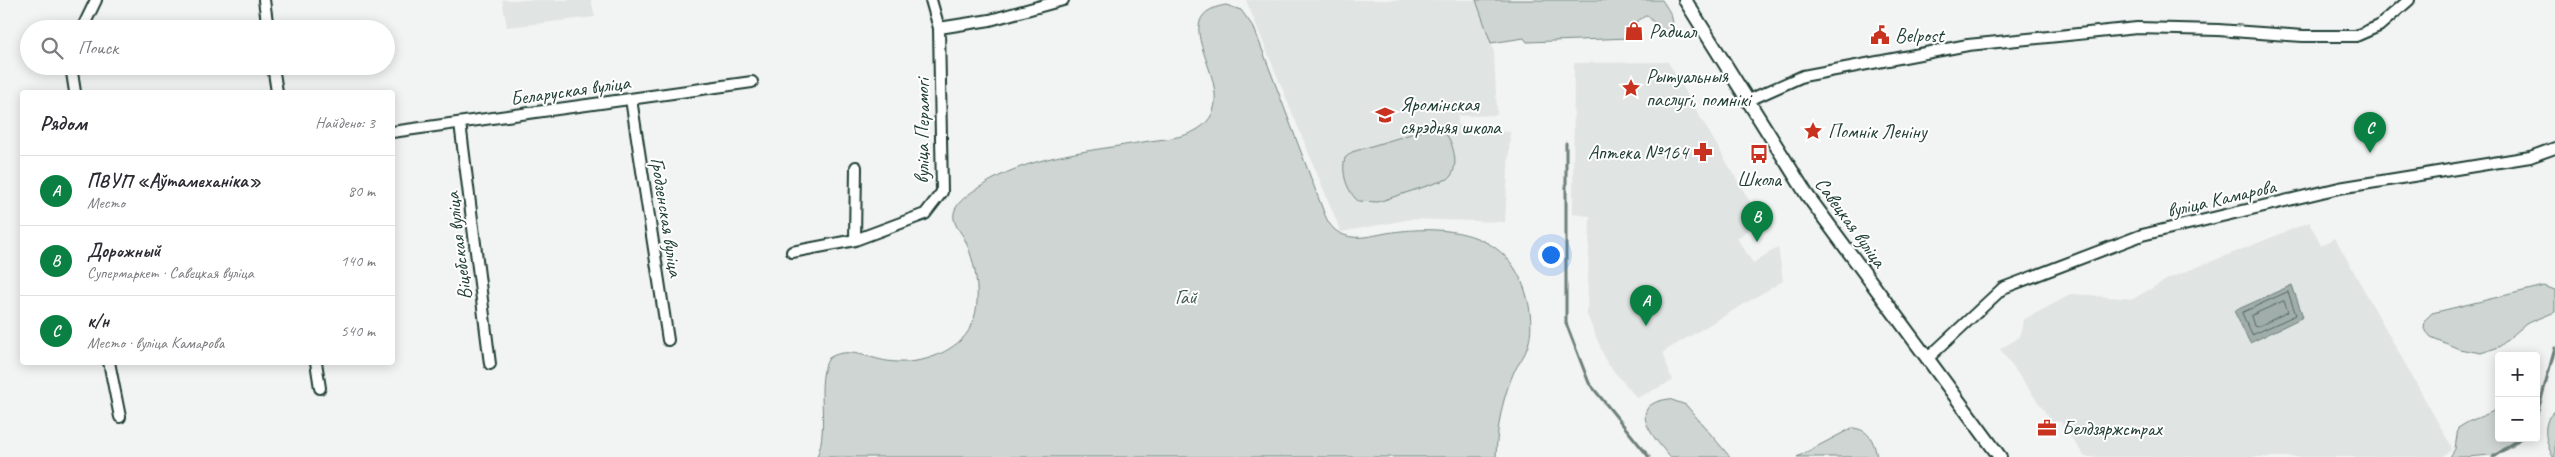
<!DOCTYPE html>
<html lang="ru">
<meta charset="utf-8">
<style>
:root{--surface:#fff;--page:#f2f2f3;--text:#2b2b33;--muted:#7c7c81;--line:#e1e1e2;--accent:#0b8043}
body{margin:0;font-family:Caveat,sans-serif;background:var(--page);color:var(--text)}
.controls{position:absolute;right:15px;bottom:15px;display:grid;overflow:hidden;border-radius:5px;box-shadow:0 2px 12px #0003}
.controls button{width:45px;height:45px;display:grid;place-items:center;padding:0;border:0;border-bottom:1px solid var(--line);background:var(--surface);color:var(--text);font:25px sans-serif}
.you{position:absolute;left:1550px;top:254px;width:18px;height:18px;margin:-12px;border:4px solid #fff;border-radius:50%;background:#1a73e8;box-shadow:0 0 0 8px #1a73e833}
.badge{display:grid;place-items:center;width:32px;height:32px;border-radius:50%;background:var(--accent);color:#fff;font-size:16px;font-weight:700}
.pin{position:absolute;translate:-50% -41px;filter:drop-shadow(0 1px 2px #0008)}
.pin::after{content:'';position:absolute;top:26px;width:18px;height:15px;background:inherit;clip-path:polygon(0 0,100% 0,50% 100%)}
.list{margin:0;padding:0;list-style:none}
h2{display:flex;justify-content:space-between;align-items:center;height:65px;margin:0;padding:0 20px;font-size:21px}
h2 small{font-size:16px;font-weight:400;color:var(--muted)}
.list li{display:grid;grid-template-columns:32px 1fr auto;gap:15px;align-items:center;box-sizing:border-box;height:70px;padding:0 20px;border-top:1px solid var(--line)}
.list b{display:block;font-size:19px;white-space:nowrap}
.list p{margin:0;font-size:16px;white-space:nowrap;color:var(--muted)}
.list em{font-size:16px;font-style:normal;color:var(--muted)}
.icon{flex:none;width:28px;height:28px;fill:none;stroke:currentColor;stroke-width:2;stroke-linecap:round;stroke-linejoin:round}
.map{position:relative;flex:none;width:2555px;height:457px;overflow:hidden}
.search{position:absolute;background:var(--surface);box-shadow:0 2px 12px #0003;left:20px;top:20px;width:375px;height:55px;display:flex;align-items:center;gap:12px;box-sizing:border-box;padding:0 18px;border-radius:28px;color:var(--muted);font-size:19px}
.panel{position:absolute;background:var(--surface);box-shadow:0 2px 12px #0003;left:20px;top:90px;width:375px;height:275px;border-radius:5px}
.map>svg:first-child{display:block}
.built{fill:#e0e4e3}
.green{fill:#ced5d3;stroke:#768984}
.water{fill:#a1adaa;stroke:#6d807b}
.lines{fill:none;stroke-linecap:round;stroke-linejoin:round}
.shore{stroke:#536a63;stroke-width:1}
.stream{stroke:#6d807b;stroke-width:3}
.minor-casing{stroke:#1f3d34;stroke-width:14}
.major-casing{stroke:#1f3d34;stroke-width:16}
.minor{stroke:#fff;stroke-width:10}
.major{stroke:#fff;stroke-width:12}
.labels{text-anchor:middle;stroke-width:4;stroke-linejoin:round;paint-order:stroke}
.poi-label{font-size:20px;fill:#1f3d34;stroke:#fff;text-anchor:start}
.street-label{font-size:20px;fill:#1f3d34;stroke:#fff}
.park-label{font-size:20px;fill:#425b54;stroke:#fff}
</style>
<div class="map">
<svg width="2555" height="457" viewBox="0 0 2555 457">
<rect width="100%" height="100%" fill="#f2f3f3"/>
<filter id="ink" filterUnits="userSpaceOnUse"><feTurbulence type="fractalNoise" baseFrequency=".02" numOctaves="2"/><feDisplacementMap in="SourceGraphic" scale="10" xChannelSelector="R" yChannelSelector="G"/><feConvolveMatrix kernelMatrix="1 2 1 2 8 2 1 2 1" color-interpolation-filters="sRGB"/></filter>
<g filter="url(#ink)">
<!-- built -->
<path class="built" d="M502 0H591L595 17 507 27Z
M1246 0H1476L1494 52 1497 115 1458 116V125L1463 129 1510 132 1505 222 1411 219 1341 232Z
M1668 62 1761 221 1737 238 1753 263 1778 247 1783 281 1663 352 1672 381 1637 398 1607 363 1587 315 1590 216 1573 214 1574 63Z
M2310 222 2321 246 2335 238 2451 446 2452 450 2441 457H2085L2060 421 2053 423 2000 349 2020 337 2023 320 2072 294 2133 299 2170 278Z"/>
<!-- green -->
<path class="green" d="M1476 0H1662C1671 14 1678 22 1667 37L1647 15 1625 29 1630 38 1527 42 1524 38 1491 43Z
M1226 5 1241 10 1254 28 1323 210C1327 221 1332 231 1344 235 1359 241 1377 234 1393 232 1439 226 1496 229 1519 276 1530 297 1536 331 1525 353 1521 362 1514 369 1511 379 1501 404 1497 430 1496 457H817C830 425 814 381 829 358 848 346 868 358 887 361 914 365 941 358 961 340 986 317 978 268 965 240 961 231 952 224 954 213 957 199 978 188 990 181 1035 155 1092 151 1143 142 1160 139 1183 139 1198 129 1252 95 1155 16 1226 5Z
M1434 129C1439 130 1445 132 1448 137 1455 149 1459 170 1448 179L1378 202 1358 201C1347 191 1341 173 1345 158L1352 152 1424 130Z
M2544 286 2555 290V312L2526 324 2499 347 2481 353 2459 349 2431 337 2424 329 2425 320 2432 313Z
M1669 399 1686 405 1730 457H1670C1655 439 1623 405 1669 399Z
M2499 409V438H2520C2511 457 2473 457 2450 457L2455 449 2458 428 2468 422Z
M2555 411V457H2553C2546 444 2540 422 2555 411Z
M1852 428C1869 429 1874 441 1877 457H1797Z"/>
<!-- water -->
<path class="water" d="M2292 285 2303 317 2250 343 2234 311Z"/>
<g class="lines">
<!-- shore -->
<path class="shore" d="M2288 292 2296 315 2252 335 2242 313Z
M2284 301 2288 312 2257 327 2254 326 2251 316Z"/>
<!-- stream -->
<path class="stream" d="M1566 143V323L1589 383 1649 457
M2536 418 2555 348
M2493 457 2521 438"/>
<!-- minor casing -->
<g class="minor-casing">
<path id="minor" d="M264 0 268 29
M939 28 990 20 1063 0
M82 29 96 0
M71 66 75 92
M273 66 277 92
M631 99 668 340
M1747 101 1803 76 1968 45 2137 28 2218 30 2303 36H2356L2379 26 2409 0
M460 123 490 364
M392 132 752 82
M856 167 855 240 925 214 942 192 939 28 931 0
M792 252 855 240
M1927 359 2003 288 2142 235 2339 188 2530 157 2555 148
M109 362 120 417
M316 362 320 388"/>
</g>
<!-- major casing -->
<g class="major-casing">
<path id="major" d="M1685 0 1807 195 2000 457"/>
</g>
<!-- minor -->
<use href="#minor" class="minor"/>
<!-- major -->
<use href="#major" class="major"/>
</g>
</g>
<!-- icons -->
<defs>
<g id="shop-bare" transform="scale(1.5)"><path d="M-5-2.5h2.3a2.7 3.5 0 0 1 5.4 0H5L5.5 6h-11ZM-1.5-2.5h3a1.5 2.3 0 0 0-3 0Z" fill="#c8321e" stroke="#fff" stroke-width="2.5" paint-order="stroke"/></g>
<g id="civic-bare" transform="scale(1.5)"><path d="M-.6-6.5H3V-4.5H.6V-3L4-1V1h2V6H-6V1h2V-1L-.6-3ZM-1.2 2.5V6h2.4V2.5Z" fill="#c8321e" stroke="#fff" stroke-width="2.5" paint-order="stroke"/></g>
<g id="sight-bare" transform="scale(1.5)"><path d="M0-6L1.8-2.2L6-1.7L2.9 1.2L3.7 5.4L0 3.3L-3.7 5.4L-2.9 1.2L-6-1.7L-1.8-2.2Z" fill="#c8321e" stroke="#fff" stroke-width="2.5" paint-order="stroke"/></g>
<g id="school-bare" transform="scale(1.5)"><path d="M0-5L7-2L0 1L-7-2ZM-4 1L0 2.5L4 1V4Q0 6-4 4Z" fill="#c8321e" stroke="#fff" stroke-width="2.5" paint-order="stroke"/></g>
<g id="pharmacy-bare" transform="scale(1.5)"><path d="M-2-6h4v4h4v4h-4v4h-4v-4h-4v-4h4Z" fill="#c8321e" stroke="#fff" stroke-width="2.5" paint-order="stroke"/></g>
<g id="bus-bare" transform="scale(1.5)"><path d="M-5-6H5V4H4V6H2V4H-2V6H-4V4H-5ZM-3.5-4V0h7V-4ZM-3.5 1.2v1.5H-2V1.2ZM2 1.2v1.5H3.5V1.2Z" fill="#c8321e" stroke="#fff" stroke-width="2.5" paint-order="stroke"/></g>
<g id="office-bare" transform="scale(1.5)"><path d="M-6-3h4V-5.5h4V-3h4V5H-6ZM-1-4.5V-3h2v-1.5ZM-6 0V1H6V0Z" fill="#c8321e" stroke="#fff" stroke-width="2.5" paint-order="stroke"/></g>
</defs>
<g fill-rule="evenodd">
<use href="#shop-bare" x="1634" y="31"/>
<use href="#civic-bare" x="1880" y="35"/>
<use href="#sight-bare" x="1631" y="88"/>
<use href="#school-bare" x="1385" y="115"/>
<use href="#sight-bare" x="1813" y="131"/>
<use href="#pharmacy-bare" x="1703" y="152"/>
<use href="#bus-bare" x="1759" y="154"/>
<use href="#office-bare" x="2047" y="428"/>
</g>
<g class="labels">
<!-- poi labels -->
<g class="poi-label">
<text x="1649" y="38">Радиал</text>
<text x="1895" y="42">Belpost</text>
<text x="1646" y="83">Рытуальныя<tspan x="1646" dy="23">паслугі, помнікі</tspan></text>
<text x="1400" y="111">Яромінская<tspan x="1400" dy="23">сярэдняя школа</tspan></text>
<text x="1828" y="138">Помнік Леніну</text>
<text x="1688" y="159" text-anchor="end">Аптека №164</text>
<text x="1759" y="186" text-anchor="middle">Школа</text>
<text x="2062" y="435">Белдзяржстрах</text>
</g>
<!-- street labels -->
<g class="street-label">
<text transform="translate(570 90) rotate(-8)" y="7">Беларуская вуліца</text>
<text transform="translate(922 131) rotate(-90)" y="7">вуліца Перамогі</text>
<text transform="translate(2221 198) rotate(-13)" y="7">вуліца Камарова</text>
<text transform="translate(667 217) rotate(81)" y="7">Гродзенская вуліца</text>
<text transform="translate(1851 222) rotate(54)" y="7">Савецкая вуліца</text>
<text transform="translate(458 246) rotate(-97)" y="7">Віцебская вуліца</text>
</g>
<!-- park labels -->
<g class="park-label">
<text x="1186" y="304">Гай</text>
</g>
</g>
</svg>
<div class="controls">
<button>+</button>
<button>−</button>
</div>
<div class="you"></div>
<div class="pin badge" style="left:1646px;top:326px">A</div>
<div class="pin badge" style="left:1757px;top:242px">B</div>
<div class="pin badge" style="left:2370px;top:153px">C</div>
<div class="search"><svg class="icon" aria-label="search" viewBox="0 0 24 24"><circle cx="10" cy="10" r="6"/><path d="M15 15l6 6"/></svg>Поиск</div>
<section class="panel">
<h2>Рядом<small>Найдено: 3</small></h2>
<ul class="list">
<li><span class="badge">A</span><div><b>ПВУП «Аўтамеханіка»</b><p>Место</p></div><em>80 m</em></li>
<li><span class="badge">B</span><div><b>Дорожный</b><p>Супермаркет · Савецкая вуліца</p></div><em>140 m</em></li>
<li><span class="badge">C</span><div><b>к/н</b><p>Место · вуліца Камарова</p></div><em>540 m</em></li>
</ul>
</section>
</div>
